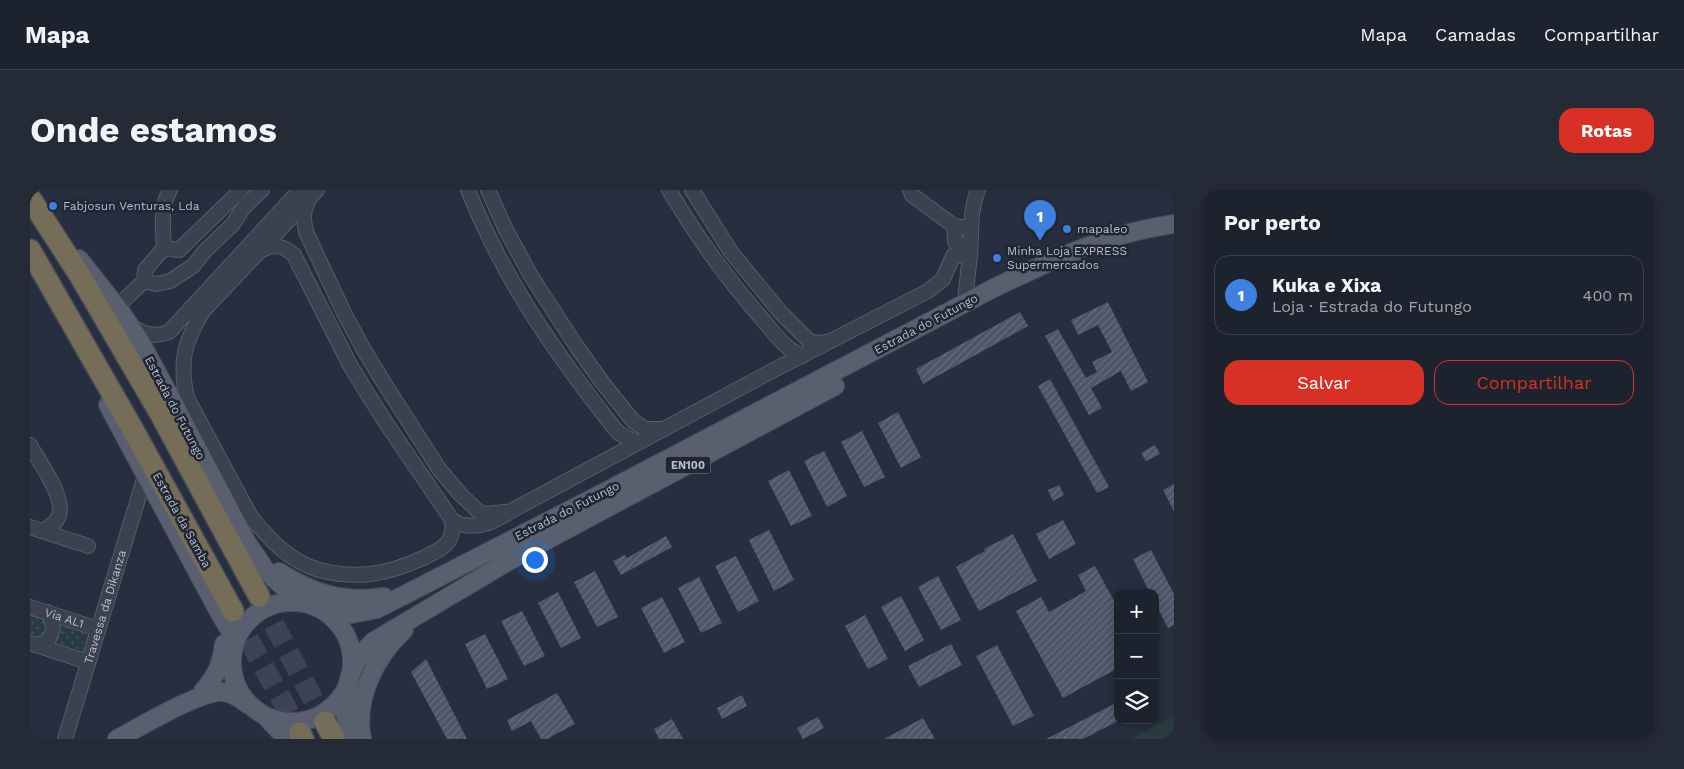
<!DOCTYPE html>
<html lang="pt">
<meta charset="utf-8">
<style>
:root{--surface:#1d222f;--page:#252a37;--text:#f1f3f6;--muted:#a0a4aa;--line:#3b3f4b;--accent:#d93025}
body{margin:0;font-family:"Work Sans",sans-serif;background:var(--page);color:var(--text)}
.controls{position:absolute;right:15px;bottom:15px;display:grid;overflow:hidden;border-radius:10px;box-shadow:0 2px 8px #0003}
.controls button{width:45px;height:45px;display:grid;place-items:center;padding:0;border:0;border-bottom:1px solid var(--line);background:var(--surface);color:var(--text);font:25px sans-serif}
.you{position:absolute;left:504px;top:369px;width:18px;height:18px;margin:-12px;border:4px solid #fff;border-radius:50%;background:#1a73e8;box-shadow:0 0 0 8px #1a73e833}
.badge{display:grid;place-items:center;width:32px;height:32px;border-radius:50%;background:var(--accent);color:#fff;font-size:16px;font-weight:700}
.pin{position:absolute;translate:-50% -41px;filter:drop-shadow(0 1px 2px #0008)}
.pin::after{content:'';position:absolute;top:26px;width:18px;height:15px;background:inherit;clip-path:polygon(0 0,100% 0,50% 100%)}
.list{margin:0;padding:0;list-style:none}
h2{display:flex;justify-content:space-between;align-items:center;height:65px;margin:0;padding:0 20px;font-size:21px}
h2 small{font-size:16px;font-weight:400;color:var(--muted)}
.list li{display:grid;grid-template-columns:32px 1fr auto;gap:15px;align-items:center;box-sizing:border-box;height:80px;margin:0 10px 10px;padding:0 10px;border:1px solid var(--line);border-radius:15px}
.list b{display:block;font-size:19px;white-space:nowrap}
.list p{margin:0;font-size:16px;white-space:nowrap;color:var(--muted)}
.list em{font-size:16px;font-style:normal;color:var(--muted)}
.actions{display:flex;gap:10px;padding:15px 20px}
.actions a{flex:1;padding:11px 0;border:1px solid var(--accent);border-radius:15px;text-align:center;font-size:18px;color:var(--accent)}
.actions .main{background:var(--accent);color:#fff}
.icon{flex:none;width:28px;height:28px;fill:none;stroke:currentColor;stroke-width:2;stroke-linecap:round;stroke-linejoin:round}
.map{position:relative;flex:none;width:1144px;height:549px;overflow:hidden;border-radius:15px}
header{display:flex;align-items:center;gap:30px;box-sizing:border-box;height:70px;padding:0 25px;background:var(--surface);border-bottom:1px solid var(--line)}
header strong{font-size:24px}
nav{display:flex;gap:28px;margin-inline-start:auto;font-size:18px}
.intro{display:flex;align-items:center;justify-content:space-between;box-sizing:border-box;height:120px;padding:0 30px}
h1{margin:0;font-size:35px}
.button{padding:12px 22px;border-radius:15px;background:var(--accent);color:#fff;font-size:18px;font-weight:700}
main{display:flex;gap:30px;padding:0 30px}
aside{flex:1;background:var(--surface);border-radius:15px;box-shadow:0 2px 8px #0003}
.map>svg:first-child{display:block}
.grass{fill:url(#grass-dots)}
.pitch{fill:#293a40}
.building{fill:url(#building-hatch)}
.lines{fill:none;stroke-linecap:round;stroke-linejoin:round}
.highway-tunnel{stroke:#3d4354;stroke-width:21;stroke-dasharray:21 11;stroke-linecap:butt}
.minor-casing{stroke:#565c6a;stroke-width:16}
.major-casing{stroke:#454a58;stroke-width:20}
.highway-casing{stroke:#434957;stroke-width:24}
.minor{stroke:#3b414f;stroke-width:14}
.major{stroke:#595f6f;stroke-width:18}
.highway{stroke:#756d58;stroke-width:21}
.shop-dot{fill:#3f7fe0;stroke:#202634;stroke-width:2}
.labels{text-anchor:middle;stroke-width:5;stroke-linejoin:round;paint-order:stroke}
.shield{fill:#202634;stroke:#8a8f9d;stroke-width:1}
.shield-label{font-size:11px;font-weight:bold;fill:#b8bcca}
.poi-label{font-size:12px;fill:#b8bcca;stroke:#202634;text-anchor:start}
.street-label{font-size:12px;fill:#b8bcca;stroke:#202634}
</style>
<header>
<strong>Mapa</strong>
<nav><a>Mapa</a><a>Camadas</a><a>Compartilhar</a></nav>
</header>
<div class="intro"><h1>Onde estamos</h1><a class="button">Rotas</a></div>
<main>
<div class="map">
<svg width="1144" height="549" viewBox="0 0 1144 549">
<defs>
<pattern id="grass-dots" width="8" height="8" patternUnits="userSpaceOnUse" patternTransform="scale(1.25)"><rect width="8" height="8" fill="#293a40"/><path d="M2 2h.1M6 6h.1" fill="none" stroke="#46555a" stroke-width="1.8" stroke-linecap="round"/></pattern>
<pattern id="building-hatch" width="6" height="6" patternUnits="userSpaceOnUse" patternTransform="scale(1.25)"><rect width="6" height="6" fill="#4d5568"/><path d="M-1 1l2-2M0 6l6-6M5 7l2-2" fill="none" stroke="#656c7c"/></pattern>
</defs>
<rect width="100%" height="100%" fill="#272e3f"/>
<!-- grass -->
<path class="grass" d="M0 423 19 430 13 450 0 448Z
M36 435 60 444 54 464 25 456 30 437Z"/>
<!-- pitch -->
<path class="pitch" d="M1144 525V549H1101Z"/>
<!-- building -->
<path class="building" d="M1078 112 1118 192 1101 201 1091 181 1061 198 1072 218 1059 225 1015 146 1028 139 1056 188 1067 182 1062 172 1082 162 1068 135 1048 145 1041 130Z
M990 122 998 136 893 194 886 179Z
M1020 189 1079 297 1067 303 1008 196Z
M868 222 891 267 871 278 848 233Z
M832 241 855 287 834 297 811 252Z
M1125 255 1130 264 1116 271 1111 263Z
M794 261 817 306 797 317 774 271Z
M759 280 782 326 761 336 738 291Z
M1144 294V321L1133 300Z
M1029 295 1034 305 1023 311 1018 300Z
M1033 330 1046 354 1019 369 1006 344Z
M739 340 764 390 744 401 719 350Z
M983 344 1007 391 949 421 926 377 955 361 954 359Z
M636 346 642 357 591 385 583 371 595 365 597 368Z
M1121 360 1144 404V435L1138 438 1125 413V403H1120L1103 369Z
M706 366 729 411 708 422 685 376Z
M1065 376 1088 418V478L1033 508 986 421 1011 407 1019 422 1056 401 1048 385Z
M565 381 588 427 567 437 544 392Z
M908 386 931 430 911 440 888 397Z
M669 387 692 433 671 443 648 398Z
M528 402 551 448 531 458 508 413Z
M871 406 894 450 875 461 851 417Z
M632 407 655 452 634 463 611 418Z
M492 421 515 466 494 476 471 431Z
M835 425 858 469 838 479 815 436Z
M455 444 478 489 457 499 435 454Z
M921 454 932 475 889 497 878 476Z
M967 455 1004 526 983 536 946 466Z
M396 469 437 549H417L381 482Z
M527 503 545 534 517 549H511L501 531 482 541 477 530Z
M712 505 717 516 692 529 687 518Z
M1088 512V531L1053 549H1016Z
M788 527 794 538 773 549 767 538Z
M893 528 905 549H854Z
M642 529 653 549H629L624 539Z"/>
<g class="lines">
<!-- highway-tunnel -->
<path class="highway-tunnel" d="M229 406 295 532
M203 421 270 543"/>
<!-- minor casing -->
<g class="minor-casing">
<g id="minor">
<path d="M287 0 174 120C154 151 149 172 157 208L221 327C240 350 259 371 289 380 327 390 358 384 393 368 412 359 425 354 422 330"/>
<path d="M438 0C474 90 525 163 585 239L590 244 607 253"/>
<path d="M458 0 476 40 501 86 547 157 572 192 603 231 615 239H634"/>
<path d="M639 0C666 46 698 90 733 130 745 144 755 159 772 166"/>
<path d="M662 0 701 62 751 123 779 151 787 153 797 152"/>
<path d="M880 0 882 5 924 36 940 38"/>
<path d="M278 12C272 22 274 31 276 42L315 125 334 160 354 193 409 279 431 305 449 322 457 324 475 322"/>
<path d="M924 36 925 52 940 58"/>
<path d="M134 58 149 60 211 0"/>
<path d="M232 60C244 53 254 56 264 65L320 175 337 203 356 233 422 330 429 334"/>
<path d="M114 91 126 94 140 91 163 76 175 61 203 34 214 17 232 0"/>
<path d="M935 113C936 98 938 82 940 66 942 44 939 22 948 0"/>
<path d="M87 117 114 91 115 80 134 58C133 39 130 17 140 0"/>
<path d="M101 135C112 145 126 147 139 142L270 0"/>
<path d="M0 255C9 272 35 306 29 325 27 333 19 337 13 341"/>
<path d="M434 335C452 338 465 331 481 321L740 182 898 101 913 89 923 66 940 65"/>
<path d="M0 337 58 356"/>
<path id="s1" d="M0 417 68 439"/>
<path d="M0 453 58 472"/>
<path d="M6 455 16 453C25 442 25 433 17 422"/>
<path id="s2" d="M35 549 115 286"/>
</g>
</g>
<!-- major casing -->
<g class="major-casing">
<path id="major" d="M49 69 91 122 110 151 144 214 216 351 237 382 262 405 286 417 302 421 322 424 347 419 573 303 962 99C1024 69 1075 44 1144 34
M78 215 190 424 206 450
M249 382C284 404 313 413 354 407
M202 472a60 60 0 1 1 120 0a60 60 0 1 1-120 0Z
M173 501C187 485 191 475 194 454
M237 528 257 549
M87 549C110 537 171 500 193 502 202 503 210 508 217 514
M320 549C310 512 314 478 344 451L489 365 805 196
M332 549C324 509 345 467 374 440"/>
</g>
<!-- highway casing -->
<g class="highway-casing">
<path id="highway" d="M0 8 49 84 130 223 229 406
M0 60 102 238 203 421
M295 532 304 549
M270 543 273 549"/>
</g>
<!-- minor -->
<use href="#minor" class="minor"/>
<!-- major -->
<use href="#major" class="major"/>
<!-- highway -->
<use href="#highway" class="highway"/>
</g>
<!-- markers -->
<g class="shop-dot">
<circle cx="23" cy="16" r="5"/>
<circle cx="1037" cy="39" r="5"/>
<circle cx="967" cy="68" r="5"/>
</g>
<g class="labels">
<!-- shield labels -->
<rect class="shield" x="635.5" y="266.5" width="45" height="17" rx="4"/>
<g class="shield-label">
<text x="658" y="279">EN100</text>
</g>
<!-- poi labels -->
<g class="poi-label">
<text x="33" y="20">Fabjosun Venturas, Lda</text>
<text x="1047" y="43">mapaleo</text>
<text x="977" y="65">Minha Loja EXPRESS<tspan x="977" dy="14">Supermercados</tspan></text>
</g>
<!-- street labels -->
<g class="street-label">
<text transform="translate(896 134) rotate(-28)" y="4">Estrada do Futungo</text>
<text transform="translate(145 218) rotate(62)" y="4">Estrada do Futungo</text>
<text transform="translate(537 321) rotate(-27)" y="4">Estrada do Futungo</text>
<text transform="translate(152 330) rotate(61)" y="4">Estrada da Samba</text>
<text dy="4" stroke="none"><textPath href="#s2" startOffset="138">Travessa da Dikanza</textPath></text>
<text dy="4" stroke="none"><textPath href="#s1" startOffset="36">Via AL1</textPath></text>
</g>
</g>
</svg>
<div class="controls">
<button>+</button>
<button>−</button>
<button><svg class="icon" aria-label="layers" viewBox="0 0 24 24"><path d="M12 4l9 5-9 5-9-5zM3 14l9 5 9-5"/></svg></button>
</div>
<div class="you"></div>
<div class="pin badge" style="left:1010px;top:51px;background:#3f7fe0">1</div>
</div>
<aside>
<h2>Por perto<small></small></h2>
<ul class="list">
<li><span class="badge" style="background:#3f7fe0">1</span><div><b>Kuka e Xixa</b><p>Loja · Estrada do Futungo</p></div><em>400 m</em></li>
</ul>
<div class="actions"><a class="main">Salvar</a><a>Compartilhar</a></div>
</aside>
</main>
